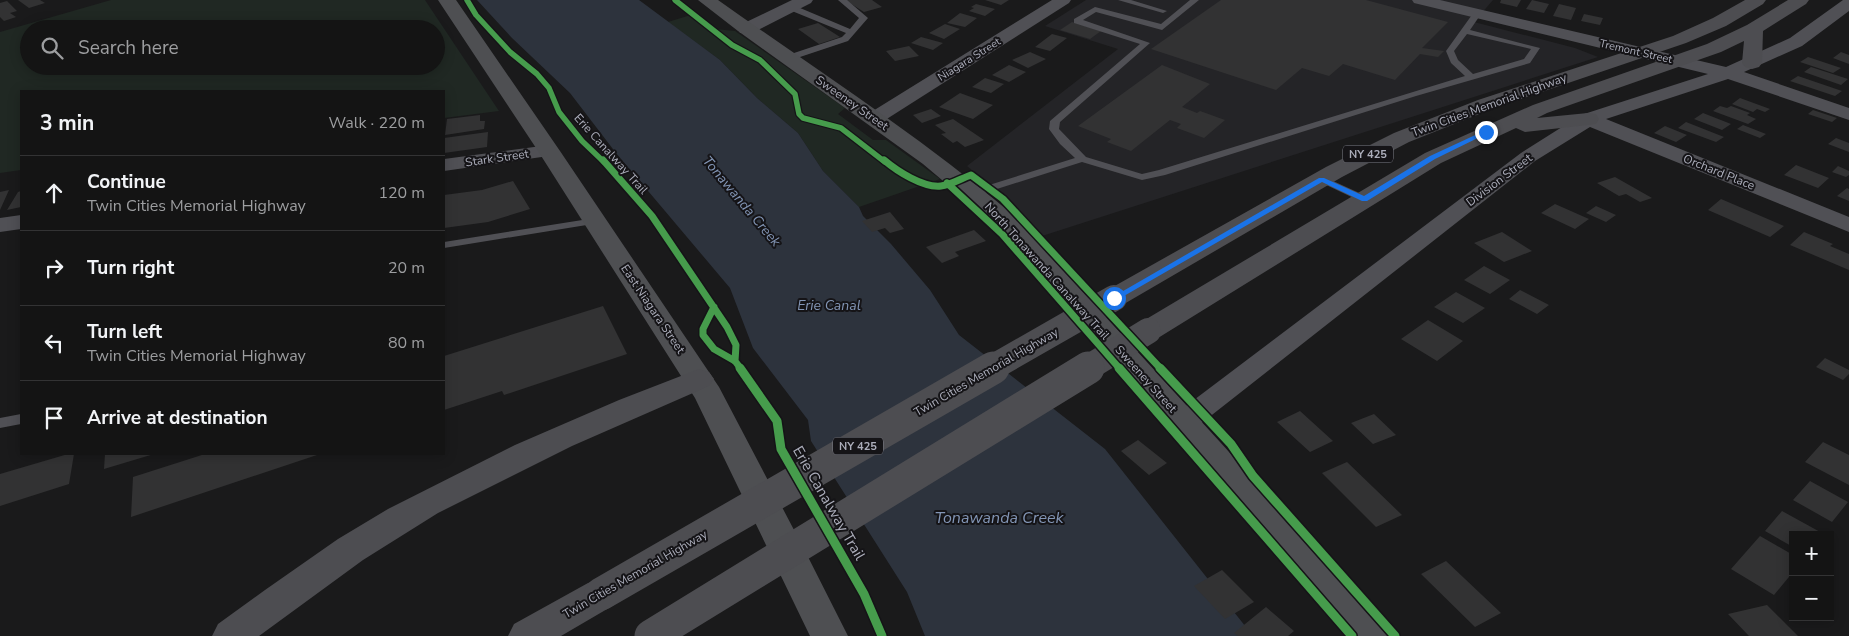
<!DOCTYPE html>
<meta charset="utf-8">
<style>
:root{--surface:#141414;--page:#212122;--text:#f1f3f6;--muted:#9d9ea0;--line:#333334}
body{margin:0;font-family:"Nunito Sans",sans-serif;background:var(--page);color:var(--text)}
.controls{position:absolute;right:15px;bottom:15px;display:grid;overflow:hidden;border-radius:0px;box-shadow:0 2px 12px #0003}
.controls button{width:45px;height:45px;display:grid;place-items:center;padding:0;border:0;border-bottom:1px solid var(--line);background:var(--surface);color:var(--text);font:25px sans-serif}
.stop{position:absolute;width:15px;height:15px;margin:-11px;border:4px solid #1a73e8;border-radius:50%;background:#fff}
.stop.end{background:#1a73e8;border-color:#fff;box-shadow:0 1px 5px #0008}
.list{margin:0;padding:0;list-style:none}
h2{display:flex;justify-content:space-between;align-items:center;height:65px;margin:0;padding:0 20px;font-size:21px}
h2 small{font-size:16px;font-weight:400;color:var(--muted)}
.list li{display:grid;grid-template-columns:32px 1fr auto;gap:15px;align-items:center;box-sizing:border-box;height:75px;padding:0 20px;border-top:1px solid var(--line)}
.list b{display:block;font-size:19px;white-space:nowrap}
.list p{margin:0;font-size:16px;white-space:nowrap;color:var(--muted)}
.list em{font-size:16px;font-style:normal;color:var(--muted)}
.icon{flex:none;width:28px;height:28px;fill:none;stroke:currentColor;stroke-width:2;stroke-linecap:round;stroke-linejoin:round}
.map{position:relative;flex:none;width:1849px;height:636px;overflow:hidden}
.search{position:absolute;background:var(--surface);box-shadow:0 2px 12px #0003;left:20px;top:20px;width:425px;height:55px;display:flex;align-items:center;gap:12px;box-sizing:border-box;padding:0 18px;border-radius:28px;color:var(--muted);font-size:19px}
.panel{position:absolute;background:var(--surface);box-shadow:0 2px 12px #0003;left:20px;top:90px;width:425px;height:365px;border-radius:0px}
.map>svg:first-child{display:block}
.built{fill:#242427}
.green{fill:#202823;fill-rule:evenodd}
.water{fill:#2d333d}
.building{fill:#323233}
.lines{fill:none;stroke-linecap:round;stroke-linejoin:round}
.lane{fill:#505055;fill-rule:evenodd}
.street{fill:#505055;fill-rule:evenodd}
.secondary{fill:#4e4f52;fill-rule:evenodd}
.primary{fill:#4d4d51;fill-rule:evenodd}
.primary-bridge-far1{stroke:#4d4d51;stroke-width:26}
.primary-bridge{stroke:#4d4d51;stroke-width:33}
.cycleway-far2-casing{stroke:#151417;stroke-width:8}
.cycleway-far1-casing{stroke:#151417;stroke-width:10}
.cycleway-casing{stroke:#151417;stroke-width:12}
.cycleway-far2{stroke:#469c4c;stroke-width:5.5}
.cycleway-far1{stroke:#469c4c;stroke-width:7}
.cycleway{stroke:#469c4c;stroke-width:9}
.route{fill:#1a73e8}
.labels{text-anchor:middle;stroke-width:4;stroke-linejoin:round;paint-order:stroke}
.far-street-label{font-size:11px;fill:#acaebb;stroke:#151417}
.shield{fill:#151417;stroke:#7f808a;stroke-width:1}
.shield-label{font-size:11px;font-weight:bold;fill:#acaebb}
.street-label{font-size:12px;fill:#acaebb;stroke:#151417}
.water-label{font-size:14px;font-style:italic;fill:#8396b6;stroke:#151417}
.near-street-label{font-size:15px;fill:#acaebb;stroke:#151417}
.near-water-label{font-size:16px;font-style:italic;fill:#8396b6;stroke:#151417}
</style>
<div class="map">
<svg width="1849" height="636" viewBox="0 0 1849 636">
<rect width="100%" height="100%" fill="#1a1a1b"/>
<!-- built -->
<path class="built" d="M1086 0H1493L1474 22 1575 48 1598 57 1042 236 1015 206 967 166 1118 49 1045 26Z"/>
<!-- green -->
<path class="green" d="M111 0H425L499 111 444 118V91H21V170L0 173V32ZM29 29H436V66H29Z
M694 14 715 29 735 31 845 108 838 114 873 140H886L940 179 859 207 823 171 798 133 757 98 720 60 668 22Z"/>
<!-- water -->
<path class="water" d="M477 0H639L720 60 757 98 798 133 823 171 859 207 863 216 891 244 930 290 959 335 1105 449 1253 636H925L907 592 811 441 808 420 753 348 730 288 616 153 570 93 512 38Z"/>
<!-- building -->
<path class="building" d="M18 0H40L45 3 29 8Z
M845 0H872L882 7 864 12Z
M985 0H1009L1001 5Z
M1221 0H1366L1448 22 1422 48 1444 51 1438 57 1420 54 1395 80 1343 64 1329 76 1302 68 1276 90 1151 49Z
M1501 0H1521L1517 7 1500 3Z
M1532 0 1549 4 1544 13 1526 9Z
M7 1 17 11 10 13 16 17 4 21 0 17V3Z
M976 4 995 9 985 16 969 11 974 8 971 7Z
M1559 4 1576 8 1571 20 1553 16Z
M960 13 977 18 965 27 947 23Z
M1584 14 1603 18 1600 25 1581 21Z
M1072 22 1101 31 1090 39 1060 30Z
M818 23 840 37 819 44 798 29Z
M945 24 960 29 944 39 929 33Z
M1052 34 1067 38 1050 51 1035 47Z
M921 37 943 43 933 50 911 43Z
M909 46 919 56 895 61 886 51Z
M1030 52 1046 59 1028 68 1012 60Z
M1841 52 1849 55V64L1833 58Z
M1808 57 1841 68 1833 73 1800 62Z
M1009 65 1026 72 1009 82 992 75Z
M1162 65 1210 84 1182 107 1197 113 1200 111 1225 120 1204 138 1177 128 1181 124 1170 120 1131 151 1107 142 1111 139 1078 126Z
M1811 67 1848 79 1841 85 1804 72Z
M1798 76 1842 91 1835 96 1790 81Z
M985 78 1004 84 991 93 972 87Z
M960 93 993 105 973 119 939 107Z
M1740 98 1770 109 1765 112 1757 109 1753 112 1732 104Z
M1720 106 1727 108 1731 106 1750 113 1747 115 1756 119 1748 124 1713 111Z
M931 109 941 116 922 123 913 115Z
M1813 110 1837 118 1832 122 1808 114Z
M1703 113 1731 124 1722 130 1694 119Z
M480 115V121H485L484 129 445 135 447 119Z
M953 119 984 140 965 147 957 141 953 143 941 134 946 133 935 125Z
M1686 122 1724 137 1716 142 1678 128Z
M1743 125 1766 134 1760 138 1737 129Z
M1665 126 1687 135 1676 142 1654 133Z
M488 132 487 147 444 153V138Z
M1836 138 1849 143V152L1828 144Z
M1796 165 1829 178 1818 188 1784 175Z
M1838 166 1849 171V175L1846 177 1832 172Z
M1615 177 1652 198 1640 202 1626 194 1619 196 1597 183Z
M513 181 530 209 488 222 444 228V195L482 190Z
M1847 188 1849 189V201L1837 196Z
M9 190 0 210V192Z
M21 191V207L7 210 18 192Z
M1721 199 1784 226 1770 237 1708 210Z
M1555 204 1589 219 1575 229 1541 213Z
M1596 206 1616 215 1606 222 1586 213Z
M890 212 904 229 890 233 885 228 872 232 862 221Z
M974 230 986 241 955 252 959 256 942 263 926 247Z
M1502 232 1532 251 1504 262 1474 243Z
M1804 232 1833 244 1830 246 1849 254V270L1790 245Z
M1484 266 1510 280 1490 294 1464 280Z
M1520 290 1549 305 1537 314 1509 299Z
M1456 292 1485 308 1463 323 1434 307Z
M603 306 627 354 504 395 502 391 444 410V356Z
M1428 320 1463 341 1437 361 1401 339Z
M1825 358 1849 370V374L1843 380 1816 367Z
M1300 411 1333 441 1310 452 1277 422Z
M1374 414 1396 435 1373 444 1351 423Z
M1138 440 1167 463 1149 475 1121 451Z
M1823 442 1849 455V485L1805 462Z
M68 454H74L69 484 0 506V474Z
M105 454H154L104 469Z
M205 454H320L131 517 133 477Z
M1347 462 1402 515 1376 527 1322 473Z
M1810 481 1848 502 1832 522 1793 500Z
M1782 511 1822 533 1820 535H1793V547L1765 531Z
M1760 536 1793 555V572L1774 595 1731 569Z
M1446 561 1501 613 1475 627 1421 574Z
M1222 570 1254 602 1225 619 1194 586Z
M1767 605 1798 636H1749L1728 614Z
M1266 607 1294 631 1288 636H1238L1234 633Z"/>
<g class="lines">
<!-- lane -->
<path class="lane" d="M838 0H847L868 18 848 41 791 60H785V56L842 37 846 33 787 9V5H793L850 29 859 18Z
M1118 0H1131L1167 11 1163 13Z
M1190 0H1199L1162 30 1096 12 1083 20 1150 43 1060 122 1059 129 1086 157 1142 174 1159 170 1465 76 1451 63 1446 51 1474 12H1477L1481 14 1470 30 1540 48 1530 63 1416 96 1165 175 1142 180 1082 162 978 195H970L969 193 970 191 1075 158 1060 144 1049 129 1050 121 1140 44 1074 23V19L1095 7 1161 24ZM1467 34 1531 49 1524 59 1473 74 1458 60 1454 51Z
M1322 176 1368 197 1369 199 1368 201H1360L1318 181 1317 179 1318 177Z
M595 218 599 219 601 221 599 223 444 248V242Z
M21 414V424L0 428V418Z"/>
<!-- street -->
<path class="street" d="M792 0H813L811 3 752 33H740L738 29 740 25Z
M1052 0H1071L1069 3 882 122 875 124 868 122 865 118 868 114Z
M1412 0H1440L1726 67 1790 38 1843 0H1849V11L1802 46 1744 72 1849 108V120L1728 79 1606 119 1849 217V232L1590 127 1535 161 1194 429 1184 432 1174 429 1170 422 1174 415 1521 153 1581 115 1708 74 1414 3Z
M549 145 556 147 559 151 556 155 444 171V159Z
M21 215V229L0 232V218Z"/>
<!-- secondary -->
<path class="secondary" d="M438 0H456L560 151 719 387 804 549 848 636H810L695 398 538 151Z
M698 0H718C817 70 918 135 1011 213L1386 624 1392 636H1350L993 223 923 164 738 31Z"/>
<!-- primary -->
<path class="primary" d="M1745 0H1766L1763 4 1726 26 1686 43 1492 109 1409 142 1342 177 1124 304 1114 307 1104 304 1101 298 1104 292 1326 167 1394 133 1478 100 1673 36 1713 18Z
M1788 0H1809L1806 4 1763 31 1762 63 1759 67 1752 69 1745 67 1742 63 1744 41 1721 52 1547 113 1537 118 1588 113 1596 114 1599 119 1596 124 1588 125 1525 132 1516 128 1441 163 1158 338 1148 340 1138 338 1134 331 1138 324 1425 153 1533 105 1707 44 1747 25Z
M699 369 709 372 714 379 709 386 572 446 438 513 363 560 259 636H212L218 624 265 590 338 539 388 509 515 445 619 400Z
M601 578 614 583 619 594 614 605 561 636H508L514 624 588 583Z"/>
<!-- primary-bridge-far1 -->
<path class="primary-bridge-far1" d="M990 369 1114 298
M1086 369 1148 331"/>
<!-- primary-bridge -->
<path class="primary-bridge" d="M601 594 993 368
M651 636 1088 368"/>
<!-- cycleway-far2 casing -->
<g class="cycleway-far2-casing">
<path id="cycleway-far2" d="M467 0 476 15 510 52 537 74 549 88 559 112 582 141 604 162
M675 0 732 45 760 60 795 94 799 114 803 118 841 128 885 162"/>
</g>
<!-- cycleway-far1 casing -->
<g class="cycleway-far1-casing">
<path id="cycleway-far1" d="M603 160 652 216 727 327 736 345 735 361
M884 160C897 171 923 188 941 186 951 185 962 178 971 175L1003 199 1161 369
M947 183 1002 234 1120 369
M714 307 703 329V335L714 349 735 361 741 369"/>
</g>
<!-- cycleway casing -->
<g class="cycleway-casing">
<path id="cycleway" d="M740 368 777 421 781 449 864 594 882 636
M1119 368 1352 636
M1160 368 1231 444 1253 476 1395 636"/>
</g>
<!-- cycleway-far2 -->
<use href="#cycleway-far2" class="cycleway-far2"/>
<!-- cycleway-far1 -->
<use href="#cycleway-far1" class="cycleway-far1"/>
<!-- cycleway -->
<use href="#cycleway" class="cycleway"/>
</g>
<!-- route -->
<path class="route" d="M1484 131 1490 132 1435 159 1367 201H1362L1322 182 1117 300 1111 298 1319 178H1324L1364 196 1430 156Z"/>
<g class="labels">
<!-- far-street labels -->
<g class="far-street-label">
<text transform="translate(1636 51) rotate(13)" y="4">Tremont Street</text>
<text transform="translate(969 59) rotate(-32)" y="4">Niagara Street</text>
</g>
<!-- shield labels -->
<g class="shield">
<rect x="1343" y="145.5" width="50" height="17" rx="4"/>
<rect x="833" y="437.5" width="50" height="17" rx="4"/>
</g>
<g class="shield-label">
<text x="1368" y="158">NY 425</text>
<text x="858" y="450">NY 425</text>
</g>
<!-- street labels -->
<g class="street-label">
<text transform="translate(852 103) rotate(35)" y="4">Sweeney Street</text>
<text transform="translate(1489 105) rotate(-20)" y="4">Twin Cities Memorial Highway</text>
<text transform="translate(611 154) rotate(48)" y="4">Erie Canalway Trail</text>
<text transform="translate(497 158) rotate(-8)" y="4">Stark Street</text>
<text transform="translate(1719 172) rotate(22)" y="4">Orchard Place</text>
<text transform="translate(1499 180) rotate(-37)" y="4">Division Street</text>
<text transform="translate(1047 271) rotate(48)" y="4">North Tonawanda Canalway Trail</text>
<text transform="translate(653 309) rotate(56)" y="4">East Niagara Street</text>
<text transform="translate(986 372) rotate(-30)" y="4">Twin Cities Memorial Highway</text>
<text transform="translate(1146 379) rotate(48)" y="4">Sweeney Street</text>
<text transform="translate(635 574) rotate(-30)" y="4">Twin Cities Memorial Highway</text>
</g>
<!-- water labels -->
<g class="water-label">
<text transform="translate(742 201) rotate(50)" y="5">Tonawanda Creek</text>
<text x="829" y="310">Erie Canal</text>
</g>
<!-- near-street labels -->
<g class="near-street-label">
<text transform="translate(829 503) rotate(60)" y="5">Erie Canalway Trail</text>
</g>
<!-- near-water labels -->
<g class="near-water-label">
<text x="999" y="523">Tonawanda Creek</text>
</g>
</g>
</svg>
<div class="controls">
<button>+</button>
<button>−</button>
</div>
<div class="stop" style="left:1114px;top:298px"></div>
<div class="stop end" style="left:1486px;top:132px"></div>
<div class="search"><svg class="icon" aria-label="search" viewBox="0 0 24 24"><circle cx="10" cy="10" r="6"/><path d="M15 15l6 6"/></svg>Search here</div>
<section class="panel">
<h2>3 min<small>Walk · 220 m</small></h2>
<ul class="list">
<li><svg class="icon" aria-label="ahead" viewBox="0 0 24 24"><path d="M12 20V5M6 11l6-6 6 6"/></svg><div><b>Continue</b><p>Twin Cities Memorial Highway</p></div><em>120 m</em></li>
<li><svg class="icon" aria-label="right" viewBox="0 0 24 24"><path d="M7 20v-9h11M14 6l5 5-5 5"/></svg><div><b>Turn right</b></div><em>20 m</em></li>
<li><svg class="icon" aria-label="left" viewBox="0 0 24 24"><path d="M17 20v-9H6M10 6l-5 5 5 5"/></svg><div><b>Turn left</b><p>Twin Cities Memorial Highway</p></div><em>80 m</em></li>
<li><svg class="icon" aria-label="arrive" viewBox="0 0 24 24"><path d="M6 21V4h12l-3 4 3 4H6"/></svg><div><b>Arrive at destination</b></div></li>
</ul>
</section>
</div>
